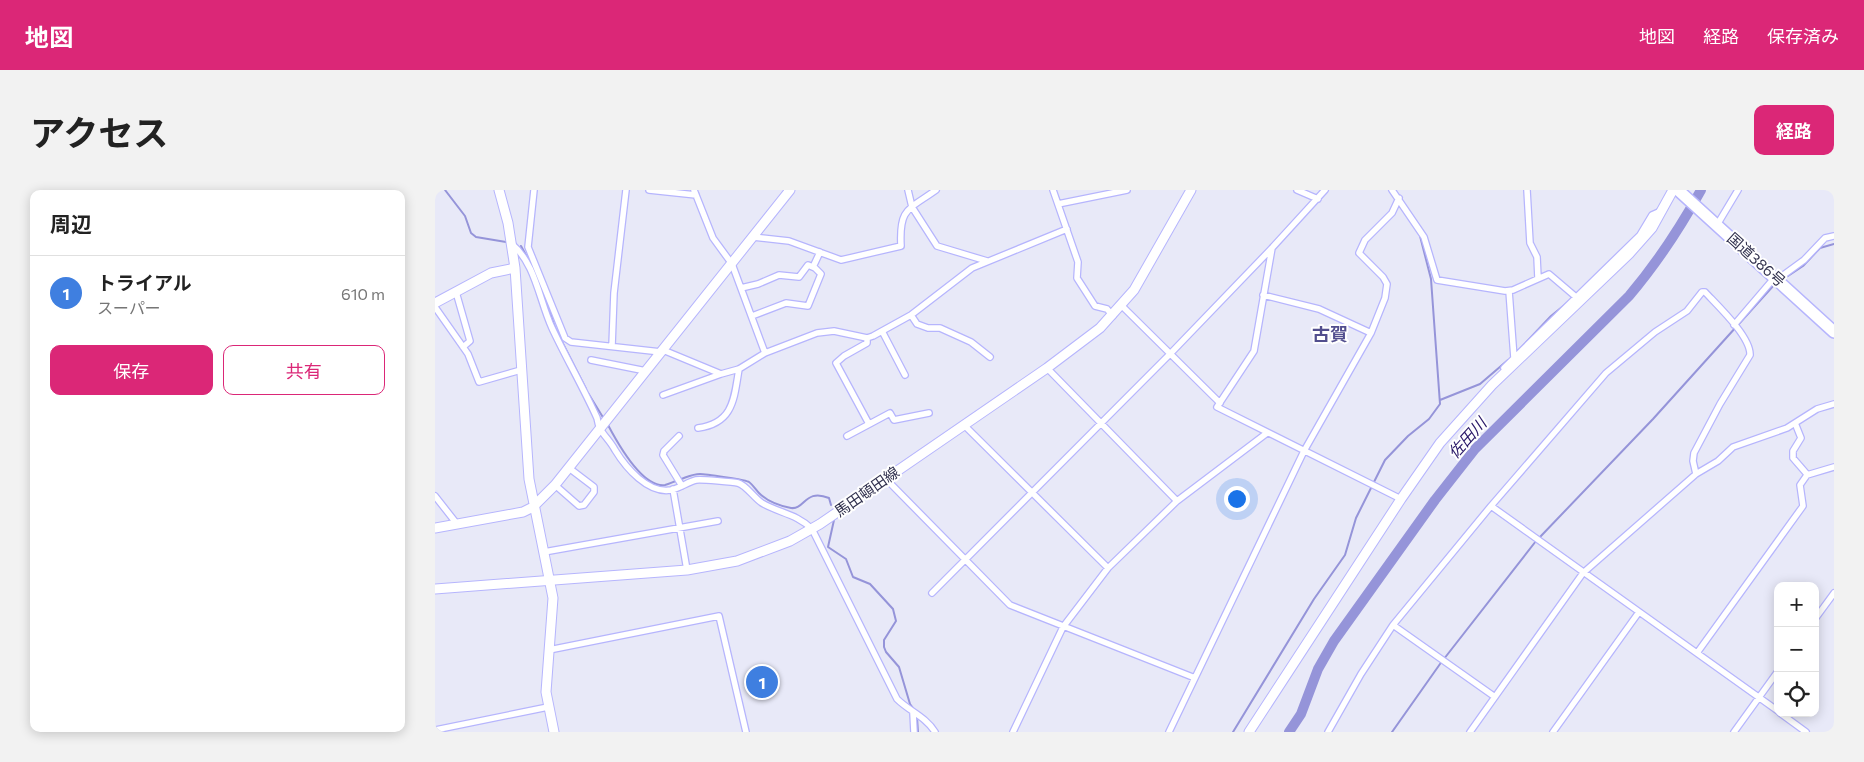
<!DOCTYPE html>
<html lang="ja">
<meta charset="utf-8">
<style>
:root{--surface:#fff;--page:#f2f2f2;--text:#222;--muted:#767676;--line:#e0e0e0;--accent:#db2777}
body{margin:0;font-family:Commissioner,"Noto Sans JP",sans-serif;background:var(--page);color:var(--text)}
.controls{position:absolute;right:15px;bottom:15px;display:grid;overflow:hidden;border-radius:10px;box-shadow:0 2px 12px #0003}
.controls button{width:45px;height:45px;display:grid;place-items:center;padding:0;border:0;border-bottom:1px solid var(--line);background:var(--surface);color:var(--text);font:25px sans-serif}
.you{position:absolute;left:801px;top:308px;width:18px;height:18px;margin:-12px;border:4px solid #fff;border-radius:50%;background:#1a73e8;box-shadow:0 0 0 8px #1a73e833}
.badge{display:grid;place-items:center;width:32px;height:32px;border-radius:50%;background:var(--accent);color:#fff;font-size:16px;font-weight:700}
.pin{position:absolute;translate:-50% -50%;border:2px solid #fff;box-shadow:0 1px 5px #0006}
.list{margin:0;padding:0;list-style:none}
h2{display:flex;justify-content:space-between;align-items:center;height:65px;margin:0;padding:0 20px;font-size:21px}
h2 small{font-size:16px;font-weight:400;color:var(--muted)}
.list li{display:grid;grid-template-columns:32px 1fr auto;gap:15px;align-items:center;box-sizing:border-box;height:75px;padding:0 20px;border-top:1px solid var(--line)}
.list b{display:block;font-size:19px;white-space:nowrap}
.list p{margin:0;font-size:16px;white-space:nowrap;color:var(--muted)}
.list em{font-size:16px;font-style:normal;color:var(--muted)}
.actions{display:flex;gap:10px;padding:15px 20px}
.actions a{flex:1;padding:11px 0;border:1px solid var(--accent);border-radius:10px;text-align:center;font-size:18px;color:var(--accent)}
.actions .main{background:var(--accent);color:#fff}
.icon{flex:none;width:28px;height:28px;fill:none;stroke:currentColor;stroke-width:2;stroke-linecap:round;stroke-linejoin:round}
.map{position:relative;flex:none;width:1399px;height:542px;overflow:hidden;border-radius:10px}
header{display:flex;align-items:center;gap:30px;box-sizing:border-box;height:70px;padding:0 25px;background:var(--accent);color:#fff}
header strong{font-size:24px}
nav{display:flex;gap:28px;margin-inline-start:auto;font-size:18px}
.intro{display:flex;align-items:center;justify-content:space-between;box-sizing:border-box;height:120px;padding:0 30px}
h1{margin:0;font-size:35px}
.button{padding:12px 22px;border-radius:10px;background:var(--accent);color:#fff;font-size:18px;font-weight:700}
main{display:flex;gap:30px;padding:0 30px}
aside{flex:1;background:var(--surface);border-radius:10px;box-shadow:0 2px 12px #0003}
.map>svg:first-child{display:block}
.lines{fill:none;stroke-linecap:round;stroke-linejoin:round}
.stream{stroke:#9594d9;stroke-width:2}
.river{stroke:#9594d9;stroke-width:10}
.street-casing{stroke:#b6b5fd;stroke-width:8}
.secondary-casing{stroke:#b6b5fd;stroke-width:11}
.primary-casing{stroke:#b6b5fd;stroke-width:11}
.highway-casing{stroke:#b6b5fd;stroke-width:14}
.street{stroke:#fff;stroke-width:5.5}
.secondary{stroke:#fff;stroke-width:9}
.primary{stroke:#fff;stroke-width:9}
.highway{stroke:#fff;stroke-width:11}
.labels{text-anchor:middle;stroke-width:4;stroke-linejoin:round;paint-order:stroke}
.street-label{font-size:15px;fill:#31314e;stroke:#fff}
.water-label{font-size:16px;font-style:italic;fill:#281767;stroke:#fff}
.quarter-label{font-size:18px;font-weight:bold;fill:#524e8e;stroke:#fff}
</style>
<header>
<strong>地図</strong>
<nav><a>地図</a><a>経路</a><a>保存済み</a></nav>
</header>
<div class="intro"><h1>アクセス</h1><a class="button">経路</a></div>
<main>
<aside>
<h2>周辺<small></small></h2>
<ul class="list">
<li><span class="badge" style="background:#3f7fe0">1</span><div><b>トライアル</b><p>スーパー</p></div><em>610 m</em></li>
</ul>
<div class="actions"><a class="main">保存</a><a>共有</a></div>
</aside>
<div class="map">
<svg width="1399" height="542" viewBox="0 0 1399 542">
<rect width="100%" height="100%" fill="#e8e9f8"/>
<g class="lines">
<!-- stream -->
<path class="stream" d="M10 0 30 26 36 43 41 47 71 52
M86 56 97 76
M101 85 106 96
M1350 88 1368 76 1385 58 1399 54
M109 103 120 138 151 199
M1080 164 1116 126 1132 113
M153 203 169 229
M1005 210 1045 194 1073 170
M173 235C182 252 207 298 230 295 234 294 238 292 241 291
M246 289C252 287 258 284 265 284 269 284 312 290 314 292 318 295 321 300 324 303 332 311 346 316 356 318 370 320 370 298 394 308L396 315
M399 330 393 357 411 369 418 387 435 394 458 419 461 431 449 450V457L451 462 464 477 475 514 481 522
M1105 347 1218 229 1339 95
M482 527 483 542
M798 542 879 409 910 365 921 328 950 270 973 246 994 229 1005 214 996 89 985 46
M957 542 1005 474 1101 351"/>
<!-- river -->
<path class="river" d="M854 542 866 524 883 479 899 451 1000 310 1040 259 1194 106C1222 73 1245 38 1266 0"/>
<!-- street casing -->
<g class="street-casing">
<path id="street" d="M99 0 93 57 130 148 136 152 226 162
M214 0 261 5
M259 0 278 48 297 74 330 163
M473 0 477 17 502 56 552 71
M618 0 643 72 642 88 660 116 672 119 678 126
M862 0 883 9
M957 0 989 47 1002 90 1070 101 1078 100 1114 84 1141 107
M1092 0 1095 53 1102 67 1103 88
M623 14 692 0
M1282 35 1303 0
M318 47 354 51 406 70 466 56C464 18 473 20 501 0
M76 53C101 74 104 110 117 138 131 168 148 197 162 228 164 243 173 247 180 260 191 278 213 304 236 300 245 298 253 292 261 290 265 289 299 292 303 293 311 295 319 308 327 313 344 323 362 324 377 339L462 509C474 521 491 527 500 542
M837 58 819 161 782 217 966 309
M378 77 385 62
M1343 89 1369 70 1390 48 1399 46
M306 98 323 94 344 85 364 87 373 75 380 78 386 84 373 116 351 113 317 126
M1074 101 1079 168
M21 102 35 151 28 157
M828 105 884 119 936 143
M687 116 785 213
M0 117 33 164 44 192 86 180
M476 125 482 134 493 138H505L536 152 555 167
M1299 135 1340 87
M447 141 470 185
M432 148V153L409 166 401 173 434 234
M177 156 179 103 191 0
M228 160 286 184 304 179 330 163 382 143 399 141 432 148 438 146 476 125 537 78 632 39
M156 170 211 181
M612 178 742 311
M1069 178 1205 45 1217 25 1226 21
M228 205 286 184
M1360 233 1366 248 1358 261V268L1371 283
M529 235 673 378
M263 238C299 233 299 208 304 179
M244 246 229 261 228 265 247 296
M412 246 455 223 459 230 494 223
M451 289 575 415 760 488
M120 295 144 316 149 315 159 302V297L134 278
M238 299 252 380
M0 306 22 334
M1056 316 1343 521
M109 362 283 331
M497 403 735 164 837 58 890 0
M1380 429 1399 403
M958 435 1060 507
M114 460 284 426 311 542
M1262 463 1368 316 1365 295 1372 285 1399 277
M478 523 479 542
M1345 523 1371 542
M0 540 113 517
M578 542 628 437 673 378 742 311 832 243
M734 542 869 261 936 143 950 108 952 94 948 87 924 63 930 50 957 23 964 8
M893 542 926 484 958 435 1056 316 1171 183 1220 142 1252 121 1267 102H1270C1283 116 1316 147 1315 165L1285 214 1259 263 1258 271 1261 284
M1035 542 1148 383 1261 284 1283 271 1298 257 1352 238 1382 219 1399 214
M1118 542 1204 422
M1299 542 1343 481"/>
</g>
<!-- secondary casing -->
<g class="secondary-casing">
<path id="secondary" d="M80 78 94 289 118 408 111 502 119 542
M0 113 56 83 80 78 73 33 64 0
M0 338 88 322 98 317 120 295 355 0
M814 542 966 309 1005 253 1057 195 1194 64 1217 38 1238 0"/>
</g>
<!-- primary casing -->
<g class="primary-casing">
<path id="primary" d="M0 399 252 380 302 371 355 351 385 334 612 178 665 138 699 100 756 0"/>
</g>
<!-- highway casing -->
<g class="highway-casing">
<path id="highway" d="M1243 0 1399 142"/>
</g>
<!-- street -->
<use href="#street" class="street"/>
<!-- secondary -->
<use href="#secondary" class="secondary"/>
<!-- primary -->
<use href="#primary" class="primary"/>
<!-- highway -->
<use href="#highway" class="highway"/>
</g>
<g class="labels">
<!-- street labels -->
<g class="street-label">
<text transform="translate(1321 70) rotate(42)" y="5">国道386号</text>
<text transform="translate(432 302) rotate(-35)" y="5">馬田頓田線</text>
</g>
<!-- water labels -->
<g class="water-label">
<text transform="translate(1032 248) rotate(-48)" y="6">佐田川</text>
</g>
<!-- quarter labels -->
<g class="quarter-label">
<text x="895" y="151">古賀</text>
</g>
</g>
</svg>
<div class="controls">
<button>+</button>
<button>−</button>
<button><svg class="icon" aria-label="locate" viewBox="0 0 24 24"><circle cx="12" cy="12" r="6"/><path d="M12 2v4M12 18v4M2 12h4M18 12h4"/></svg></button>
</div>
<div class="you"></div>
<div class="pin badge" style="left:327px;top:492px;background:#3f7fe0">1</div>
</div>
</main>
